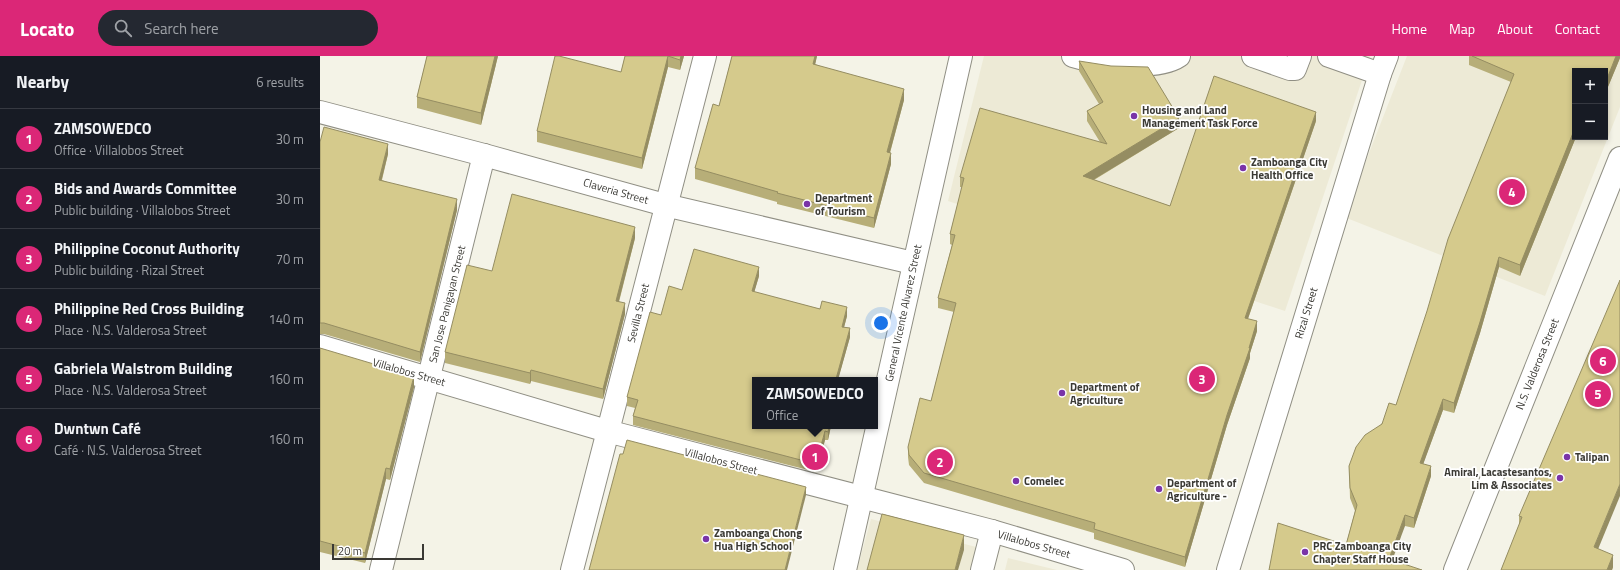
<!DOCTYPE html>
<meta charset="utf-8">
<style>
body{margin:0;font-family:"Titillium Web",sans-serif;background:#242831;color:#f1f3f6}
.controls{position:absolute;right:12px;top:12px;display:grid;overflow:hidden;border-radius:0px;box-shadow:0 2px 6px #0003}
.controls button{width:36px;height:36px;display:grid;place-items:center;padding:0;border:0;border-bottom:1px solid #363941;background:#171b24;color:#f1f3f6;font:20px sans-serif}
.scale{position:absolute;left:12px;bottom:10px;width:92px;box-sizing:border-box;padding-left:4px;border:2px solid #3a3934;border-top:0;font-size:11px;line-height:14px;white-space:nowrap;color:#3a3934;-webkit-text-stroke:3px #fff;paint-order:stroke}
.you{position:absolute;left:561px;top:267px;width:14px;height:14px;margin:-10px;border:3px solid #fff;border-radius:50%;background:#1a73e8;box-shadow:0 0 0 6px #1a73e833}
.badge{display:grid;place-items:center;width:26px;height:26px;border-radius:50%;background:#db2777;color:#fff;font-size:13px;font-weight:700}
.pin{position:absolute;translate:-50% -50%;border:2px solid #fff;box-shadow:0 1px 4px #0006}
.popup{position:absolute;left:432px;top:321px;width:126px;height:52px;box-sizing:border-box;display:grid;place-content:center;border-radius:0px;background:#171b24;filter:drop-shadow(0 1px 3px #0005);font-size:13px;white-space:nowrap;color:#9ea1a6}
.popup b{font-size:15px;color:#f1f3f6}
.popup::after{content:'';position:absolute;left:50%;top:100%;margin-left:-8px;border:8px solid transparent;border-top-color:#171b24}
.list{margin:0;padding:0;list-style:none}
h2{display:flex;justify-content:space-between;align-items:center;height:52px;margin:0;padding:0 16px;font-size:17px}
h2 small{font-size:13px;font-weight:400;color:#9ea1a6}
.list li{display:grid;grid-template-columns:26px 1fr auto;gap:12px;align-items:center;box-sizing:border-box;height:60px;padding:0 16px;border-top:1px solid #363941}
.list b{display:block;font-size:15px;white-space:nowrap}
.list p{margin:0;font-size:13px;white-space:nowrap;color:#9ea1a6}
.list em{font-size:13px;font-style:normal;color:#9ea1a6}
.icon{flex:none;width:22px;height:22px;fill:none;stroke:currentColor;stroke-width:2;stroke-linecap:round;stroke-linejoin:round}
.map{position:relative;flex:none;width:1300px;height:514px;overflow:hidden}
header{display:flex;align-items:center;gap:24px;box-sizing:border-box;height:56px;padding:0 20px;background:#db2777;color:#fff}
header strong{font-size:19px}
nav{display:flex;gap:22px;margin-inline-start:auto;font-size:14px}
.search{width:280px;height:36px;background:#242831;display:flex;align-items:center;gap:10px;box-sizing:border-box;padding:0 14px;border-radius:22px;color:#9ea1a6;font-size:15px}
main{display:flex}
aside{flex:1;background:#171b24}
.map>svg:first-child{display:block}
</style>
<header>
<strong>Locato</strong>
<div class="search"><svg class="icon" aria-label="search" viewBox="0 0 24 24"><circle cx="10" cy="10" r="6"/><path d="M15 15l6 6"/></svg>Search here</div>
<nav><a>Home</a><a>Map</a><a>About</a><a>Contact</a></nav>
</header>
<main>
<aside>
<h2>Nearby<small>6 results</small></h2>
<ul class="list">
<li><span class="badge">1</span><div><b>ZAMSOWEDCO</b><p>Office · Villalobos Street</p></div><em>30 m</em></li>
<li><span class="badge">2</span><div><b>Bids and Awards Committee</b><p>Public building · Villalobos Street</p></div><em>30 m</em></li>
<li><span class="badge">3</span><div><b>Philippine Coconut Authority</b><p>Public building · Rizal Street</p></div><em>70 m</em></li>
<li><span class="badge">4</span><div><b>Philippine Red Cross Building</b><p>Place · N.S. Valderosa Street</p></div><em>140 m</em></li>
<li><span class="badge">5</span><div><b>Gabriela Walstrom Building</b><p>Place · N.S. Valderosa Street</p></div><em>160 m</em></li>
<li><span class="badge">6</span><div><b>Dwntwn Café</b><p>Café · N.S. Valderosa Street</p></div><em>160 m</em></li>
</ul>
</aside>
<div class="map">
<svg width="1300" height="514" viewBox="0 0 1300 514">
<rect width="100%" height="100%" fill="#f4f3e7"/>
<!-- built -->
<g fill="#edead6" fill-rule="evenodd">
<polygon points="664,0 1050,0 965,255 628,145"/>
<path d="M1087,0h213v51l-75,189 -201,-79zM1255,15h30v66h-30z"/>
<polygon points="551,463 656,491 650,514 537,514"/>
<polygon points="688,502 737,514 685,514"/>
</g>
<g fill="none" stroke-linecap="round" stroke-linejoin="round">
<!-- minor casing -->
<g stroke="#908f84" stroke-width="24">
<g id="minor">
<path d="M753,0c25,8 84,15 106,0"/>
<polyline points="933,0 970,13 975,13 980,0"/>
<polyline points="1009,0 1060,18"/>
<polyline points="0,56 164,99 345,149 593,207"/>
<polyline points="0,290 287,375 672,475 803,514"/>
<polyline points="61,514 164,99"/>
<polyline points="252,514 385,0"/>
<polyline points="525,514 641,0"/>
<polyline points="662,514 672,475"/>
<polyline points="908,514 1060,18 1067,0"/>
</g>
</g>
<!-- major casing -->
<g stroke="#908f84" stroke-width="24">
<polyline id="major" points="1135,514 1300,102"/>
</g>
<!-- minor -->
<use href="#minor" stroke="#fff" stroke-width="22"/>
<!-- major -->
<use href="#major" stroke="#fff" stroke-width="22"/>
</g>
<!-- wall -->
<g fill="#b7ae78">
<polygon points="107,0 178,0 161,69 97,52 97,41"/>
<polygon points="305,0 364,0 360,14 348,11 322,113 217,86 217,75 301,16"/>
<polygon points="412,0 497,0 495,8 584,44 570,97 571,108 554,172 457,148 457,146 375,123 375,112 399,50"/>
<polygon points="1149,0 1300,2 1285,38 1285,15 1255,15 1255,81 1256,81 1200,220 1179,211 1160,277 1134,357 1123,354 1103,408 1111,420 1094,472 1085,470 1026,489 1035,455 1030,442 1029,410 1076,349 1191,26 1149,9"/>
<polygon points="759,5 859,72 774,124 850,150 996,65 928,263 937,275 930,297 930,302 907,369 865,511 774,483 774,477 604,427 589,409 588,401 588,391 611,345 634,256 618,252 618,242 632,189 630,188 630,178 642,131 640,131 640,121 780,86 767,65 767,55 779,48 759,15"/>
<polygon points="0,86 68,98 62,124 137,154 100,306 4,278 0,278"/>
<polygon points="315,182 299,246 305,258 283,343 211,325 210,328 125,307 125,296"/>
<polygon points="439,220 434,236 527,260 524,271 530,281 518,323 511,370 508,384 505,384 496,416 313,369 313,360 315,352 307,350 307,341 341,259 362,234"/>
<polygon points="0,292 94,331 70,424 66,423 45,507 0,496"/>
<polygon points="1199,460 1278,493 1293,511 1292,514 1181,514 1199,469"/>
</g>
<!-- shaded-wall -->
<g fill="#958d62">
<polygon points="175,0 178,0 161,69 161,57"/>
<polygon points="348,0 348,11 322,113 322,102"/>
<polygon points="361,0 364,0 360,14 360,4"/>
<polygon points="495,0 497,0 493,18 493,8"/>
<polygon points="1296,0 1300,0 1300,2 1285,38 1285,28"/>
<polygon points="584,33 584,44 567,107 567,96"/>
<polygon points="996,56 996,65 925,271 925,262"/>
<polygon points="859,62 859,72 763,130 763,120"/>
<polygon points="1255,72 1255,81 1256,81 1200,220 1200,209"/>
<polygon points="68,88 68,98 59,134 59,124"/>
<polygon points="571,97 571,108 554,172 554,162"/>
<polygon points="137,143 137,154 100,306 100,296"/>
<polygon points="315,171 315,182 296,256 296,245"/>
<polygon points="1179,201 1179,211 1160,277 1134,357 1134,347"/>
<polygon points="439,211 439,220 432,244 432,235"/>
<polygon points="305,247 305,258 283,343 283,333"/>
<polygon points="527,251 527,260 522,279 522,271"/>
<polygon points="937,265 937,275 930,297 930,302 907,369 865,511 865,501 907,359"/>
<polygon points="530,272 530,281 518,324 516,323"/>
<polygon points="211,314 211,325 210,328 210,317"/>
<polygon points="94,320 94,331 70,424 70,413"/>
<polygon points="1123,343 1123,354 1100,417 1100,407"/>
<polygon points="509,370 511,370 508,384 508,376"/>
<polygon points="505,375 505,384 496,416 496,408"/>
<polygon points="1111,410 1111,420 1094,472 1094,462"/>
<polygon points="66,412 66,423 45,507 45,497"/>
<polygon points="1300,428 1300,440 1274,503 1274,491"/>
<polygon points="486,431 486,439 467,514 465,514"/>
<polygon points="1085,459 1085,470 1069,513 1069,503"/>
<polygon points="644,479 644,494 638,514 635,514"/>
<polygon points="1293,499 1293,511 1292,514 1287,514"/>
</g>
<!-- building -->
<g fill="#d5ca8c" stroke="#958d62">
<polygon points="107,0 175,0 161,57 97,41"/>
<polygon points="235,0 239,0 301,16 305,0 361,0 360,4 348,0 322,102 217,75"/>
<polygon points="412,0 495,0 493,8 584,33 567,96 571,97 554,162 457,137 458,136 375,112 393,48 399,50"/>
<polygon points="1152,0 1296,0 1285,28 1285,15 1255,15 1255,72 1200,209 1179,201 1160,266 1134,347 1123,343 1100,407 1111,410 1094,462 1085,459 1069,503 1102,514 949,514 958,467 1026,489 1037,449 1030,432 1029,410 1036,391 1045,379 1062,368 1069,347 1076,349 1107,255 1128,183 1194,18"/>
<polygon points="759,5 791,10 828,11 859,62 763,120 850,150 894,20 996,56 925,262 937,265 929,292 930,292 907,359 865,501 774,473 775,467 604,417 589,399 588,391 600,342 611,345 636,247 618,242 635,179 630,178 644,122 640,121 660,52 787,88 767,55 783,46"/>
<polygon points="4,71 68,88 59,124 137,143 100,296 4,267 0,267 0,86"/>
<polygon points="192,138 315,171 296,245 305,247 283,333 211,314 210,317 125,296 147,209 172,215"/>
<polygon points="374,193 439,211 432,235 500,253 502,245 527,251 522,271 530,272 516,323 520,324 435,324 435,370 509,370 508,376 505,375 496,408 313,360 318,344 307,341 330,256 341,259 349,230 362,234"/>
<polygon points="1300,224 1300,428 1274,491 1293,499 1287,514 1181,514 1202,461 1199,460"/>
<polygon points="0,292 94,320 70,413 66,412 45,497 0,485"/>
<polygon points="307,384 486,431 465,514 269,514 300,398 303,398"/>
<polygon points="562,458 644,479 635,514 547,514"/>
</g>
<!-- markers -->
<g fill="#7a34a8" stroke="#fff" stroke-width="1.5">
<circle cx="814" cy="60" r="4"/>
<circle cx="923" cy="112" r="4"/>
<circle cx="487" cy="148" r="4"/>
<circle cx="742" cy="337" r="4"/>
<circle cx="1247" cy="401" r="4"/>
<circle cx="1240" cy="422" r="4"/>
<circle cx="696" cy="425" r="4"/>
<circle cx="839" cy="433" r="4"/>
<circle cx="386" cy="483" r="4"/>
<circle cx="985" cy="496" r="4"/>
</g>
<g text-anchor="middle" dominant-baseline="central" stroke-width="3.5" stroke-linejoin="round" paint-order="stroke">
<!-- poi labels -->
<g font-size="11" font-weight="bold" fill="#3a3934" stroke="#fff" text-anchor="start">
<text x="822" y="54">Housing and Land<tspan x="822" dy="13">Management Task Force</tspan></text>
<text x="931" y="106">Zamboanga City<tspan x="931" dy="13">Health Office</tspan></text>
<text x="495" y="142">Department<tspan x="495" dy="13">of Tourism</tspan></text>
<text x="750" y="331">Department of<tspan x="750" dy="13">Agriculture</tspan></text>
<text x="1255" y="401">Talipan</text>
<text x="1232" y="416" text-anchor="end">Amiral, Lacastesantos,<tspan x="1232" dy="13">Lim &amp; Associates</tspan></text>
<text x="704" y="425">Comelec</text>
<text x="847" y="427">Department of<tspan x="847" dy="13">Agriculture -</tspan></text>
<text x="394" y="477">Zamboanga Chong<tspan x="394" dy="13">Hua High School</tspan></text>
<text x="993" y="490">PRC Zamboanga City<tspan x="993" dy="13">Chapter Staff House</tspan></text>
</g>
<!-- street labels -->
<g font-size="11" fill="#3a3934" stroke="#fff">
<text transform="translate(296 135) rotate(16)">Claveria Street</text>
<text transform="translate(127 248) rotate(-76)">San Jose Panigayan Street</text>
<text transform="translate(318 257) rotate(-76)">Sevilla Street</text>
<text transform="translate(583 257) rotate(-78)">General Vicente Alvarez Street</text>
<text transform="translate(986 257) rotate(-73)">Rizal Street</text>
<text transform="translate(1217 308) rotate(-68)">N.S. Valderosa Street</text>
<text transform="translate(89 316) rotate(16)">Villalobos Street</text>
<text transform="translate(401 405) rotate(15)">Villalobos Street</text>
<text transform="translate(714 488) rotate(16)">Villalobos Street</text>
</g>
</g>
</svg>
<div class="controls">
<button>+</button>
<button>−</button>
</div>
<div class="scale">20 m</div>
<div class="you"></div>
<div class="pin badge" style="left:495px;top:401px">1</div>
<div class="popup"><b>ZAMSOWEDCO</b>Office</div>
<div class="pin badge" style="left:620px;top:406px">2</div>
<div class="pin badge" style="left:882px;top:323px">3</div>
<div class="pin badge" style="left:1192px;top:136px">4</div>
<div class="pin badge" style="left:1278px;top:338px">5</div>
<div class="pin badge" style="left:1283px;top:305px">6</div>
</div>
</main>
